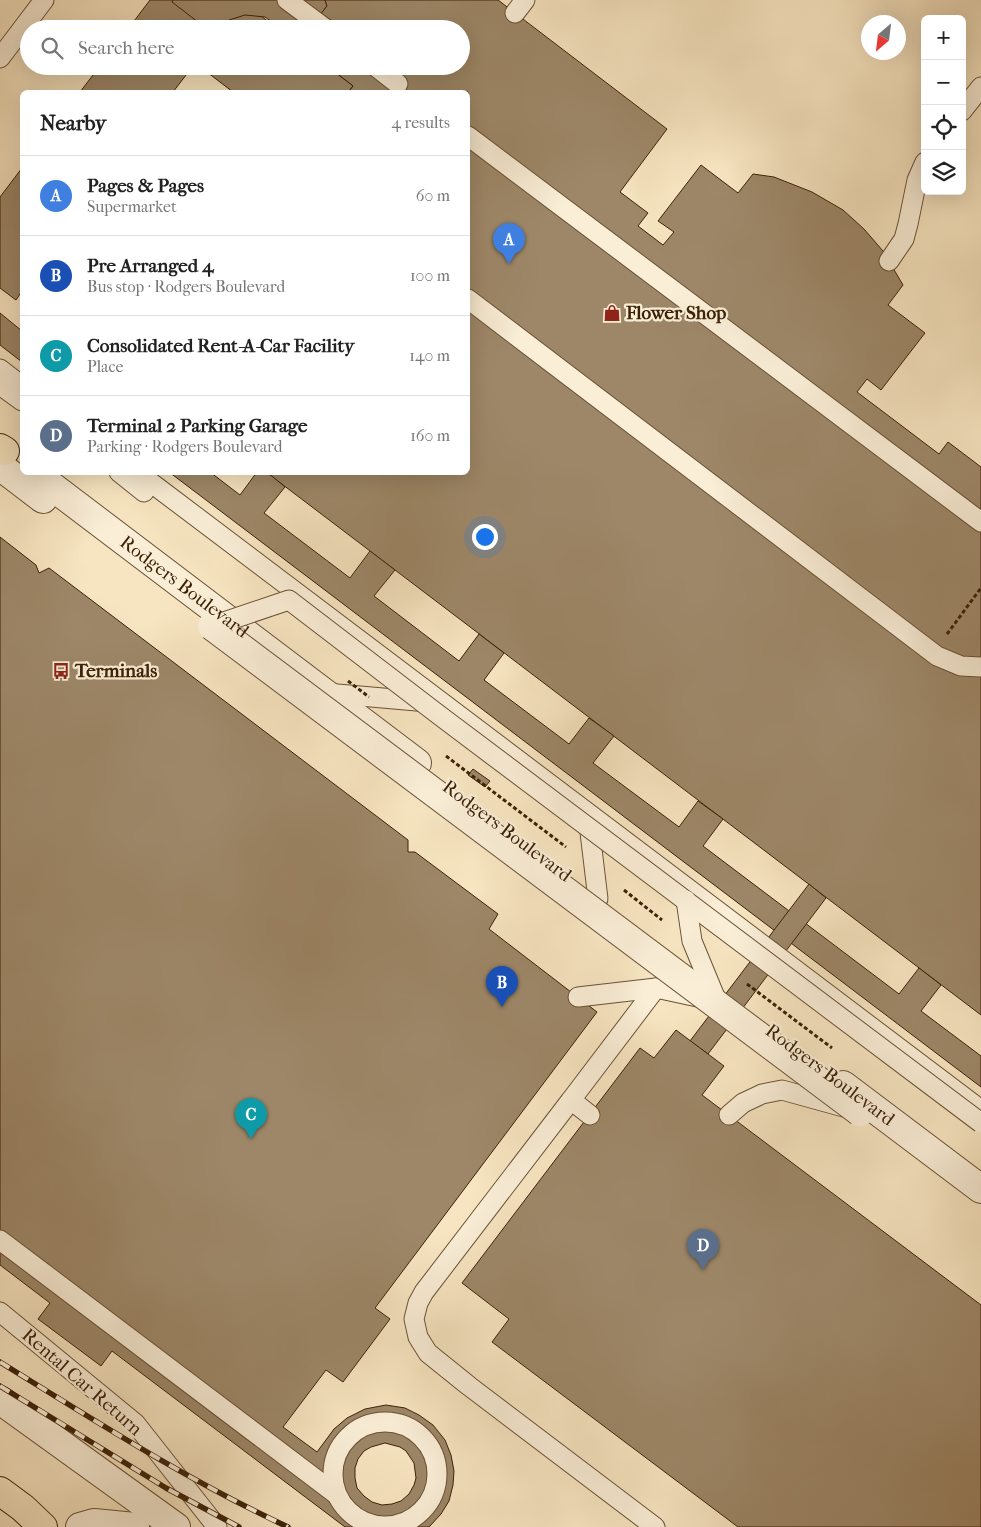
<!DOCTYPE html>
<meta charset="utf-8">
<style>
body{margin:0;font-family:"IM FELL French Canon",serif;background:#f6f6f6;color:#222}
.controls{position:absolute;right:15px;top:15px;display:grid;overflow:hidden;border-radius:8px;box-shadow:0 5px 20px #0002}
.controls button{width:45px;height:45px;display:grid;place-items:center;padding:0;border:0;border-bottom:1px solid #e0e0e0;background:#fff;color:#222;font:25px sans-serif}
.compass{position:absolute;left:861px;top:15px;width:45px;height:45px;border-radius:50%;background:#fff;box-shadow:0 5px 20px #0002;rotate:208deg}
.you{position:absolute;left:484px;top:536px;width:18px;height:18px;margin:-12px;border:4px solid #fff;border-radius:50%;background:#1a73e8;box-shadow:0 0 0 8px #1a73e833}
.badge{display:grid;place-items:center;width:32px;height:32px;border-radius:50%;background:#8f2418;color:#fff;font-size:16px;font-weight:700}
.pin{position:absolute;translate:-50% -41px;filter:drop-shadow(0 1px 2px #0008)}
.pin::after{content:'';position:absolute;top:26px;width:18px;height:15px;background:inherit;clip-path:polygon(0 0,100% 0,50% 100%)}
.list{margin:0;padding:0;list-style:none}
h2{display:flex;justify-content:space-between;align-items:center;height:65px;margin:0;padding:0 20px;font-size:21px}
h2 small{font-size:16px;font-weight:400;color:#767676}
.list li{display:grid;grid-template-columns:32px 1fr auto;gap:15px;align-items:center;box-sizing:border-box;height:80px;padding:0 20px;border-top:1px solid #e0e0e0}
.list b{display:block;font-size:19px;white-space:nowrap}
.list p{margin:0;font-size:16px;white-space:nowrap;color:#767676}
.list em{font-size:16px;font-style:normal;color:#767676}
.icon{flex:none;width:28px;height:28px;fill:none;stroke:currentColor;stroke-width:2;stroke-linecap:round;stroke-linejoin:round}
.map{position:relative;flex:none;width:981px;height:1527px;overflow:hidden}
.search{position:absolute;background:#fff;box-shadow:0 5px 20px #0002;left:20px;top:20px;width:450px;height:55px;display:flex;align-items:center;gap:12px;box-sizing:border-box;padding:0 18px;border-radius:28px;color:#767676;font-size:19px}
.panel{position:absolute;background:#fff;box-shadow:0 5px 20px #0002;left:20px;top:90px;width:450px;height:385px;border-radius:8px}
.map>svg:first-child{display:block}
</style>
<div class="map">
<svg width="981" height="1527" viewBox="0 0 981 1527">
<rect width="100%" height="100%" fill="#f7e5c1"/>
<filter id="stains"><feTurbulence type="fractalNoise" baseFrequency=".004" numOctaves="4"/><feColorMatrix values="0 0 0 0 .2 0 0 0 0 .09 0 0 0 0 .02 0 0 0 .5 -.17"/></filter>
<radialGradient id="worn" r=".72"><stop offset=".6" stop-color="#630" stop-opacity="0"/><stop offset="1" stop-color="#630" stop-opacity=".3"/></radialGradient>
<!-- building -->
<g fill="#9d8768" stroke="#3c2107" fill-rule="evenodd">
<polygon points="150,0 240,0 278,29 128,29"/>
<polygon points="173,0 325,0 327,6 309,29 282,29 265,17 245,15 229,20 217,29 207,29 172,2"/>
<polygon points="325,0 498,0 667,129 620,192 648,213 638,226 663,245 674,232 658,221 701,165 738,193 753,174 774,177 812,192 843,210 864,229 883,251 903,285 888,305 925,333 881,390 867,379 857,392 939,454 948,442 981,467 981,1015 266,472 468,472 468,92 348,92 353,86 327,66 461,66 461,29 309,29 327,6"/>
<polygon points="100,66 193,66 173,92 80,92"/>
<polygon points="199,66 327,66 353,86 348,92 233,92"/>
<polygon points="22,168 22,291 16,300 0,288 0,197"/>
<polygon points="0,313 22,331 22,362 0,345"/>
<polygon points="169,472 210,472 240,495 257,472 266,472 273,477 285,487 264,513 350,578 370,551 395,570 374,596 459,661 479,634 504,653 484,680 569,744 589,718 614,736 593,763 679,827 698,801 723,819 703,846 899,994 919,968 941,985 921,1011 981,1056 981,1087"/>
<path d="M0,537l36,28 3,8 10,-5 359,272v12h7l83,62 -9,15 108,83 -222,296 15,11 -47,63 -17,-12 -43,57 34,25 17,-23 13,-11 18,-9 21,-4 19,3 14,7 14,10 12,15 6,15 3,16 -1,14 -4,16 -8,13 -12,13h-84l-233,-176 -11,15 -63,-47 12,-16 -50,-38zM385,1443l15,4 6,4 8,12 2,15 -2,7 -5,9 -8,7 -9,3 -10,1 -10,-3 -8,-6 -7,-8 -2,-10v-10l3,-9 6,-8 7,-4z"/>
<polygon points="473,769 490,781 485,787 468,775"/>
<polygon points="809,884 826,898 708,1054 690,1041"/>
<polygon points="676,1030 724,1066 702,1095 981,1305 981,1527 738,1527 492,1342 509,1319 462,1283 640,1048 654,1058"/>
</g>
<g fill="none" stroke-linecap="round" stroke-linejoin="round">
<!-- service casing -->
<g stroke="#6b5236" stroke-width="21">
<g id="service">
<polyline points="287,0 326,29"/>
<polyline points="515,13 525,0"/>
<polyline points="0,58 44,0"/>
<polyline points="375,66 398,84"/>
<polyline points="962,111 981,87"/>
<polyline points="468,136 981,522"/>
<polyline points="889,261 904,239 908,224 917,180 925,162"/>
<polyline points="468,299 937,656 961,666 981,667"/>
<polyline points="0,369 22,386"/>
<polyline points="0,385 22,401"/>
<polyline points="119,472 144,492"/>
<polyline points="137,472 981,1110"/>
<polyline points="326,693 428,702"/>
<polyline points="588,816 598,899"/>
<polyline points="578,997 656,988 702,998"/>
<polyline points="571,1100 656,988"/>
<polyline points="590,1115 571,1100 424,1292 418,1303 414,1319 418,1337 428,1353 469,1386 655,1527"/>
<polyline points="729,1115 743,1103 762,1094 782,1090 847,1108"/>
<polyline points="0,1240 337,1495"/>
<polyline points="0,1312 135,1423 217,1527"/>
<circle cx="385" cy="1474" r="52"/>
</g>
</g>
<!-- minor casing -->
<g stroke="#6b5236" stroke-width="30">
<g id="minor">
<polyline points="0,466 43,499"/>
<path id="s1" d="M33,472l384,291"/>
<polyline points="843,1085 981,1189"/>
<polyline points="0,1400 176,1527"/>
<polyline points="80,1527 94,1523 135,1527"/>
</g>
</g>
<!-- motorway casing -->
<g stroke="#3c2107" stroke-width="30">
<g id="motorway">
<polyline points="0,448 5,451"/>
<polyline points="0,1491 23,1508 43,1527"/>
</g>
</g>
<!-- path -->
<g stroke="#3c2107" stroke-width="3" stroke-dasharray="4 2.5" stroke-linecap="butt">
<polyline points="947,634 981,588"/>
<polyline points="446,756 566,847"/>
<polyline points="624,890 662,920"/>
</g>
<!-- service -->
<use href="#service" stroke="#faeed7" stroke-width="19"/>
<!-- minor -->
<use href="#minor" stroke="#faeed7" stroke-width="28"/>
<!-- motorway -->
<use href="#motorway" stroke="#f7e5c1" stroke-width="28"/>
<!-- rail casing -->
<g stroke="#3c2107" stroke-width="5.5">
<g id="rail">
<path d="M0,1362c94,58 187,118 288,165"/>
<polyline points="0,1386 166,1488 239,1527"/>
</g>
</g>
<!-- rail -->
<use href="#rail" stroke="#faeed7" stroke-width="4" stroke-dasharray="11" stroke-linecap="butt"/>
<!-- service-bridge casing -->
<g stroke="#6b5236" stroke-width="21" stroke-linecap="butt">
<g id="service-bridge">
<polyline points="212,626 289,600 439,715 981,1123"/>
<polyline points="686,900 692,941 718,1004"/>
</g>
</g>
<!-- minor-bridge casing -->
<g stroke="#6b5236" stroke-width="30" stroke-linecap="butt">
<polyline id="minor-bridge" points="212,626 860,1112"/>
</g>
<!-- path-bridge -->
<g stroke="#3c2107" stroke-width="3" stroke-dasharray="4 2.5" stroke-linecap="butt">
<polyline points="348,681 369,697"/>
<polyline points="747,984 832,1048"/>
</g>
<!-- service-bridge -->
<use href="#service-bridge" stroke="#faeed7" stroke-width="19"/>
<!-- minor-bridge -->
<use href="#minor-bridge" stroke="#faeed7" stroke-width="28"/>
</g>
<!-- icons -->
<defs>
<g id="shop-bare" transform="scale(1.35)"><path d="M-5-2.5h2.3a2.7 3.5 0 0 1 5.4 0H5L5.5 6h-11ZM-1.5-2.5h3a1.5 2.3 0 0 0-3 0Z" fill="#8f2418" stroke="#faeed7" stroke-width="2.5" paint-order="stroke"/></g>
<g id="bus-bare" transform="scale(1.35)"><path d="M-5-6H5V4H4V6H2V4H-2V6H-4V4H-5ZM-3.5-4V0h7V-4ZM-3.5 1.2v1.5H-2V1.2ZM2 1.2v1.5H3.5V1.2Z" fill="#8f2418" stroke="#faeed7" stroke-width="2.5" paint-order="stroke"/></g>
</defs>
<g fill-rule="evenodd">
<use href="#shop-bare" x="612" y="313"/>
<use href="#bus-bare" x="61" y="671"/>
</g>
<g text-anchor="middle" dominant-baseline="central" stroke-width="4.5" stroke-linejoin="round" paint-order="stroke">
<!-- poi labels -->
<g font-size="19" font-weight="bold" fill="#3c2107" stroke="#faeed7" text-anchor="start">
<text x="626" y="313">Flower Shop</text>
<text x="75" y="671">Terminals</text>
</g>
<!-- street labels -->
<g font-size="19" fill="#3c2107" stroke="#faeed7">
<text stroke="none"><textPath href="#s1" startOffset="190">Rodgers Boulevard</textPath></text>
<text transform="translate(507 831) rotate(37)">Rodgers Boulevard</text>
<text transform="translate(830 1075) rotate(37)">Rodgers Boulevard</text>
<text transform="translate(82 1382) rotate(41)">Rental Car Return</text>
</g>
</g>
<rect width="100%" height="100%" filter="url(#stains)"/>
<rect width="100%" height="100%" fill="url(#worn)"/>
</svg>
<div class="controls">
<button>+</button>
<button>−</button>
<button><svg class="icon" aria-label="locate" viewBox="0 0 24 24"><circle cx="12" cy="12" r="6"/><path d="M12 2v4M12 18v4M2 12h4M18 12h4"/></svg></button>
<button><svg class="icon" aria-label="layers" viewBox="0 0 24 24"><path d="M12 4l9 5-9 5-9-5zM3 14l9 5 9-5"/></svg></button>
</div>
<svg class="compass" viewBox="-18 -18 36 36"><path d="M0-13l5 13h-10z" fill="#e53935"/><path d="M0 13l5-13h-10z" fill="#767676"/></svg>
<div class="you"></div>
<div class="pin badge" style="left:509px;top:264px;background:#3f7fe0">A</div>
<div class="pin badge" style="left:502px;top:1007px;background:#1a4fb4">B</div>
<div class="pin badge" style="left:251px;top:1139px;background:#0f9aa8">C</div>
<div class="pin badge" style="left:703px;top:1270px;background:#5c6f8a">D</div>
<div class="search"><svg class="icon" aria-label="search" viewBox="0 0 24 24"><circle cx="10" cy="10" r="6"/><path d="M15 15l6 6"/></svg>Search here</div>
<section class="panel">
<h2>Nearby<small>4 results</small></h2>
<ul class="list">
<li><span class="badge" style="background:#3f7fe0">A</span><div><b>Pages &amp; Pages</b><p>Supermarket</p></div><em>60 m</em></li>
<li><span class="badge" style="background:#1a4fb4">B</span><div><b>Pre Arranged 4</b><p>Bus stop · Rodgers Boulevard</p></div><em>100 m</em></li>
<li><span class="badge" style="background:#0f9aa8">C</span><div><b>Consolidated Rent-A-Car Facility</b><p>Place</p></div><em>140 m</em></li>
<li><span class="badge" style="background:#5c6f8a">D</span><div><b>Terminal 2 Parking Garage</b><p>Parking · Rodgers Boulevard</p></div><em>160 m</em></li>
</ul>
</section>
</div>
